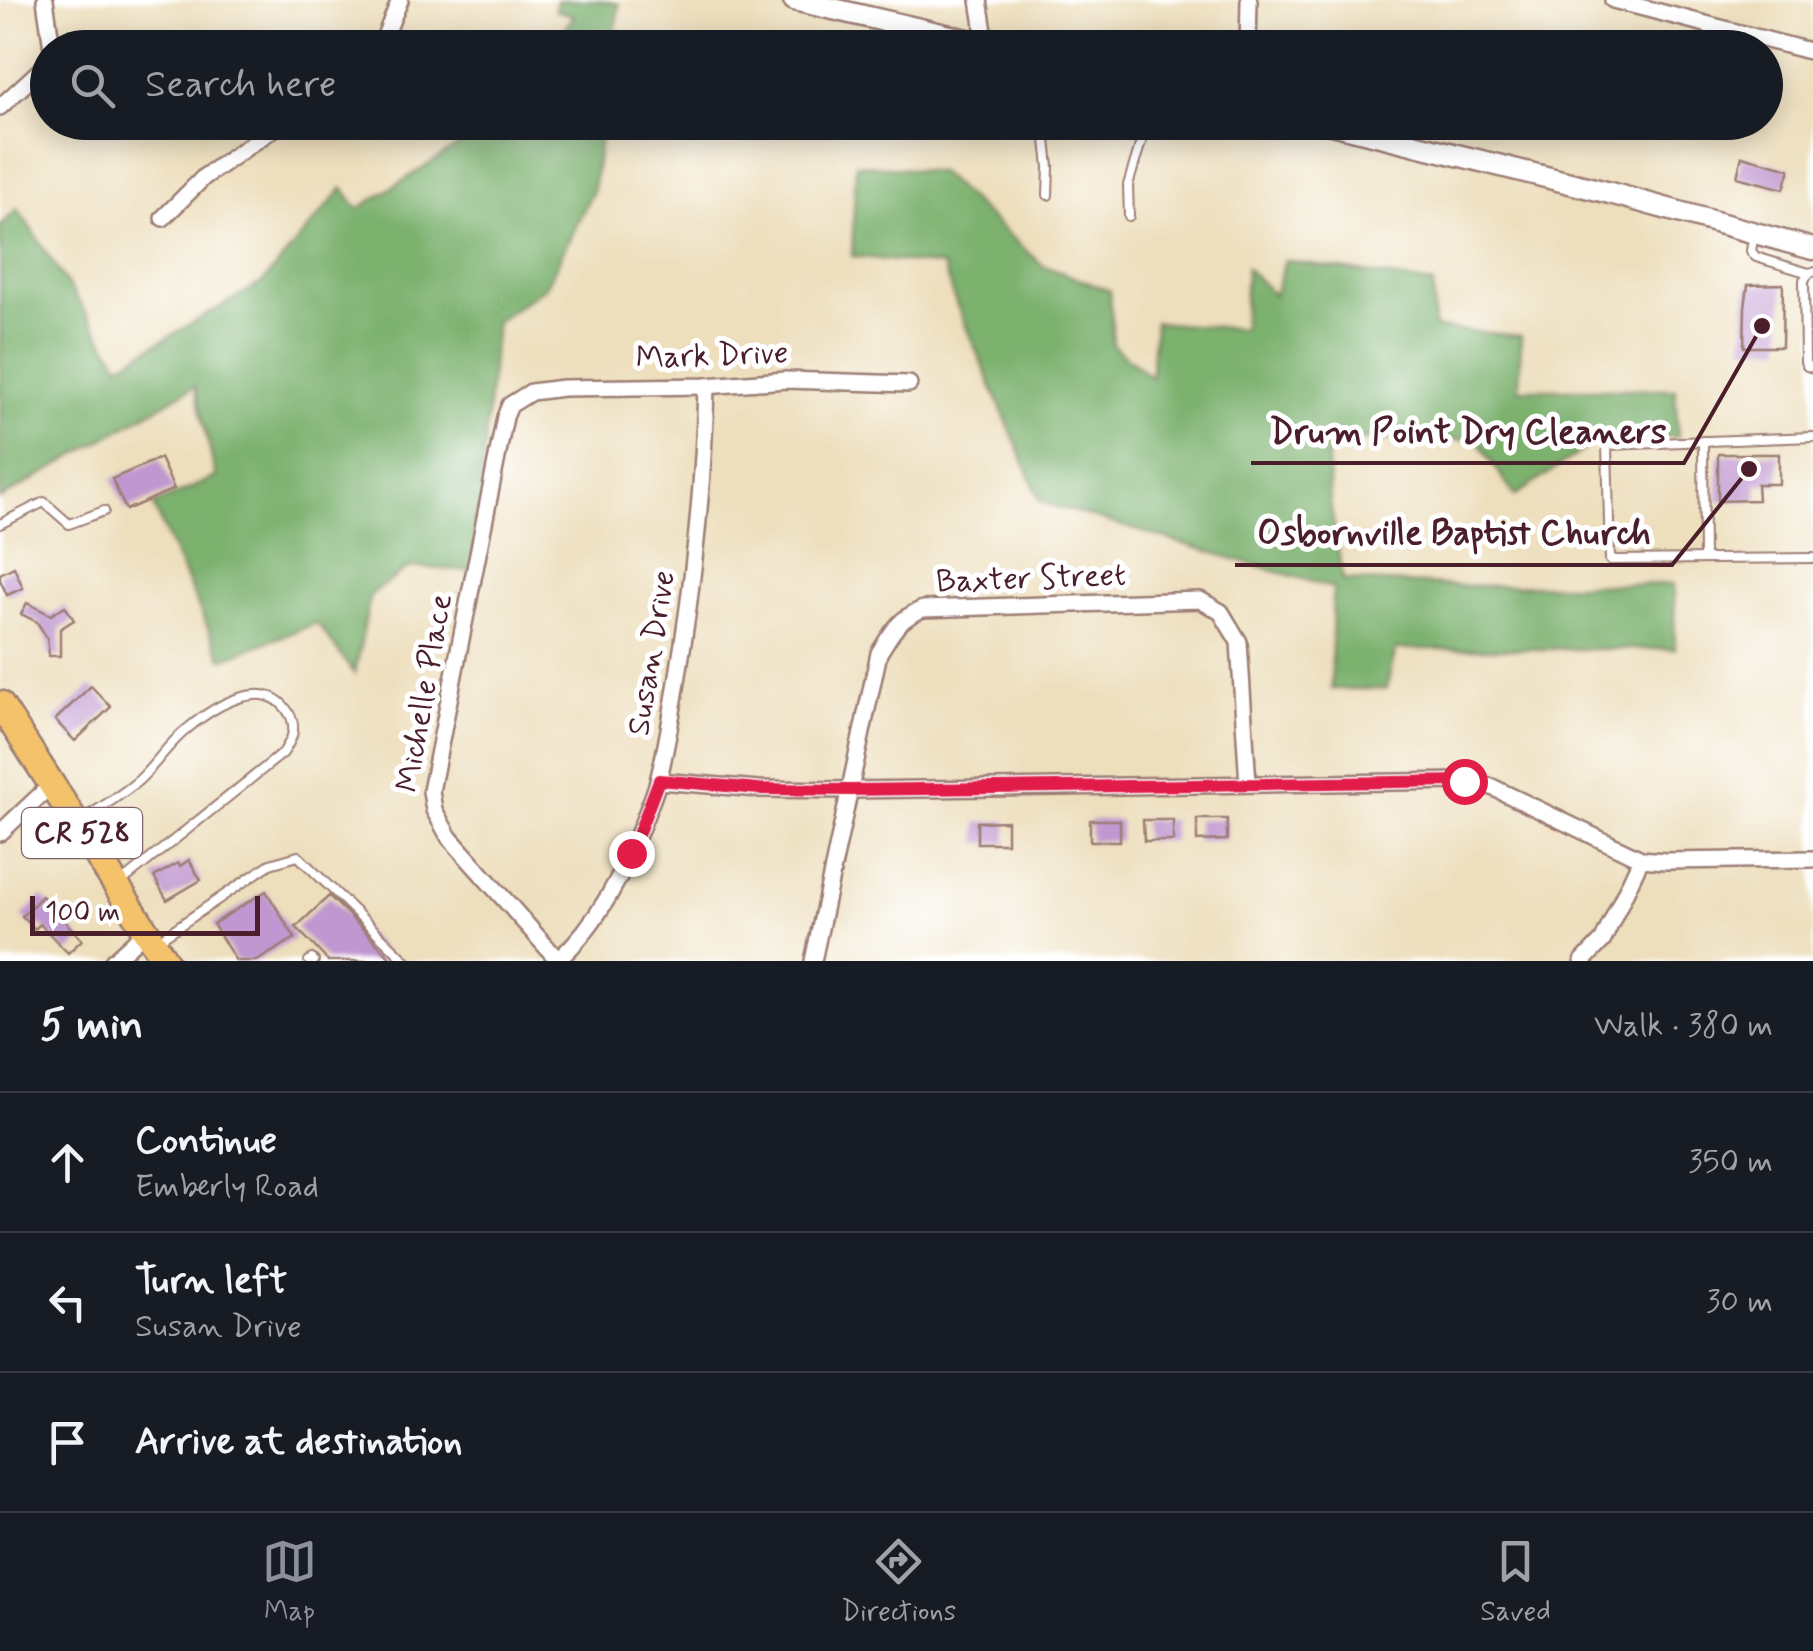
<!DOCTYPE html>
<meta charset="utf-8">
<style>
body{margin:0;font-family:Mynerve,sans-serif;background:#20242c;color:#f1f3f6}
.scale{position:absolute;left:30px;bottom:25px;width:230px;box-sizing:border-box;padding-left:10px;border:5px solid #4a1f2b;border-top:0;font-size:28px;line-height:35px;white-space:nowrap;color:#4a1f2b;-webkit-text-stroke:8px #fff;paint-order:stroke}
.stop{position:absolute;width:30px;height:30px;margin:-22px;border:8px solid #e11d48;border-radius:50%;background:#fff}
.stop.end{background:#e11d48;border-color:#fff;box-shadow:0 2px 10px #0008}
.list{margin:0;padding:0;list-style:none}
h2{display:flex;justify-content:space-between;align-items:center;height:130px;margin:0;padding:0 40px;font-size:42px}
h2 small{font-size:32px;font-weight:400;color:#9ea1a6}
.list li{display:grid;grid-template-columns:65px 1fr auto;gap:30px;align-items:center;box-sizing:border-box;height:140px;padding:0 40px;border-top:2px solid #363941}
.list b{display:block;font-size:38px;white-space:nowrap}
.list p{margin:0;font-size:32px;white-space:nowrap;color:#9ea1a6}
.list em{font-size:32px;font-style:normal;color:#9ea1a6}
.icon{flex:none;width:55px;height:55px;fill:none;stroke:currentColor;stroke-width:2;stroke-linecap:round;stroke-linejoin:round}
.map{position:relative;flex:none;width:1813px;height:961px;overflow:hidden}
.search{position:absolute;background:#171b24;box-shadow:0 5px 25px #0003;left:30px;right:30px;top:30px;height:110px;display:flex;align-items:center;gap:25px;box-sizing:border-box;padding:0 35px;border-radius:55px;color:#9ea1a6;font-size:38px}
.sheet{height:550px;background:#171b24}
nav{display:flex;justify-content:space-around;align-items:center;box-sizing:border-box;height:140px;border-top:2px solid #363941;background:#171b24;font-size:28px;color:#9ea1a6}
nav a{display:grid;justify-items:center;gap:5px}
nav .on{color:#8c9099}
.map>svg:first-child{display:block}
</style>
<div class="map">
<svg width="1813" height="961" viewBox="0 0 1813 961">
<rect width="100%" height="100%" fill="#fff"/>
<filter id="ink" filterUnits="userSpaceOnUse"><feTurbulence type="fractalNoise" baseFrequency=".01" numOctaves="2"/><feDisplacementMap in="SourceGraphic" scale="20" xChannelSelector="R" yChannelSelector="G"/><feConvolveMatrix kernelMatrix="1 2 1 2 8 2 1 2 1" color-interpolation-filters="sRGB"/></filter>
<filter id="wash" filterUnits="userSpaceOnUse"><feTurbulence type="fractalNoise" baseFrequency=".0048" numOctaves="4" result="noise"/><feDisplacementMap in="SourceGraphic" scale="40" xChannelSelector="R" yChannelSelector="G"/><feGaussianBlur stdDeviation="2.25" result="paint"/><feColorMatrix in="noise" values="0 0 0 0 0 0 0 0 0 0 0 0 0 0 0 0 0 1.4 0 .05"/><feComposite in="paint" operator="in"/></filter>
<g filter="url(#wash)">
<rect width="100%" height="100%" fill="#eddebc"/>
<!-- forest -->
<g fill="#7cb16e" stroke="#63684c" stroke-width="2.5">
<polygon points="557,0 597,0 619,4 613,47 552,47 574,15 555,10"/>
<polygon points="494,123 602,123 593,191 546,286 496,322 473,571 410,567 370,595 355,674 317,623 222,659 153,505 216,477 195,386 0,499 0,226 18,209 120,365 263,282 343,188 358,209"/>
<polygon points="856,164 939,172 1042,265 1110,291 1113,346 1151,377 1155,322 1243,329 1246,268 1274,295 1285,260 1433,284 1434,328 1521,336 1519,389 1675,389 1678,436 1598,440 1515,496 1476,439 1327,440 1330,502 1343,580 1464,586 1674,584 1675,649 1396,649 1386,689 1331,689 1333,588 1041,502 956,303 943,266 852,256"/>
</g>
<g id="blocks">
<!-- building -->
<g fill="#c097d0">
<polygon points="1742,156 1790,169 1784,189 1737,177"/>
<polygon points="1783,284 1782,347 1744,347 1745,307 1748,285"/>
<polygon points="1718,454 1779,454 1779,484 1757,484 1758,500 1718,501"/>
<polygon points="160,458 174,489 126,510 112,479"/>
<polygon points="14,567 23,588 7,595 0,580 0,574"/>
<polygon points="27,603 51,615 65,606 74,620 60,629 60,656 49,656 47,638 37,622 21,614"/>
<polygon points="91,686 111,707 75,741 55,720"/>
<polygon points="1197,819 1227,819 1227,840 1197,841"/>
<rect x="1090" y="820" width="30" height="21"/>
<polygon points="1143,820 1173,820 1173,841 1144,841"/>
<polygon points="1007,821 1007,843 977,843 977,822"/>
<polygon points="189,860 201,880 167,900 154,877 178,863 180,866"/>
<polygon points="266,891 295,938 257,961 236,961 213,924"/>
<polygon points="42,896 82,940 68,953 40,924 35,929 22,916"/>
<polygon points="329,896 363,929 393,961 328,961 296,927"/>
</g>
</g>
</g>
<g filter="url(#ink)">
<use href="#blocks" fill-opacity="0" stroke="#9c7e74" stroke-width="2.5"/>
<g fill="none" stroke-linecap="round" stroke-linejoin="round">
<!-- service casing -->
<g stroke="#9c7e74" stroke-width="12">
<g id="service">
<polyline points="1044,122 1049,167 1048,195"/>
<polyline points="1129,216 1128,185 1144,132 1144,122"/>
<polyline points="1754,233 1751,251 1756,257 1809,273"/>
<polyline points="1813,272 1809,273 1804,280 1805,362 1807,366 1813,368"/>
<polyline points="1813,437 1607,445 1610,560 1813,558"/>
<polyline points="1703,441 1704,559"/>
<polyline points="0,524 44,502 69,524 104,511"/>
<path d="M82,820c19,-13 40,-25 57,-40 17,-16 30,-37 48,-51 26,-22 82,-58 104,-12 6,14 -1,25 -8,36l-163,130"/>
<polyline points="157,941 270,864 298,856 406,961"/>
<polyline points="309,961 312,959 314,961"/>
</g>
</g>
<!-- minor casing -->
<g stroke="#9c7e74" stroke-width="20">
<g id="minor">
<polyline points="45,0 52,48"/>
<polyline points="979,0 986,44"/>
<polyline points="1613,0 1813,52"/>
<polyline points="380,48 400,0"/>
<polyline points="1248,48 1249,0"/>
<polyline points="0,107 48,63"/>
<polyline points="163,218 204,177 283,122"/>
<polyline points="659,781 759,789 850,790 1464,781 1492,787 1641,859 1665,861 1813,859"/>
<polyline points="0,833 51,785"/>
<polyline points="558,960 449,837 434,810 431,791 505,417 510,405 531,392 563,388 706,386 786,380 909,384"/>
<polyline points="113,961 146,931"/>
<path d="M557,961c42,-38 67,-89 87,-141 5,-14 12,-28 15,-43 11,-44 17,-90 24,-134 13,-86 21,-171 23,-257"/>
<path d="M813,961l66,-308c14,-22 19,-34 44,-44l277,-9 21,12 18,30 9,142"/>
<polyline points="1583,961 1603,940 1641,859"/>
</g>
</g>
<!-- tertiary casing -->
<g stroke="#9c7e74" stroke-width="25">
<g id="tertiary">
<polyline points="794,0 1002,48"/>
<polyline points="1324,122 1610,193 1813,249"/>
</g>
</g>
<!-- primary casing -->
<g stroke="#9c7e74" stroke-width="30">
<polyline id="primary" points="0,704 165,961"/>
</g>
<!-- service -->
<use href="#service" stroke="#fff" stroke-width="8"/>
<!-- minor -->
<use href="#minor" stroke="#fff" stroke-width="15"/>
<!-- tertiary -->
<use href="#tertiary" stroke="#fff" stroke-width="20"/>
<!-- primary -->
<use href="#primary" stroke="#f3c26a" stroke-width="25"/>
</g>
</g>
<g fill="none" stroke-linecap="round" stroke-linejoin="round" filter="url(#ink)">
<!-- route -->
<polyline stroke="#e11d48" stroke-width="12" points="631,853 659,780 759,789 850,790 1464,781"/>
</g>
<g text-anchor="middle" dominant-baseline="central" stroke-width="10" stroke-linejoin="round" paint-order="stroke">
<!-- shield labels -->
<rect fill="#fff" stroke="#80626b" stroke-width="2.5" x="22" y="808" width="120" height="50" rx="8"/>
<g font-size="30" font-weight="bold" fill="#4a1f2b">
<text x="82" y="833">CR 528</text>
</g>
<!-- street labels -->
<g font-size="32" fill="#4a1f2b" stroke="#fff">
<text transform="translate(712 356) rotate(-2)">Mark Drive</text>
<text transform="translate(1031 579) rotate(-2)">Baxter Street</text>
<text transform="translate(652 653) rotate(-81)">Susan Drive</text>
<text transform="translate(425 693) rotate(-80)">Michelle Place</text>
</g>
</g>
<!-- callouts -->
<path fill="none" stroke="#4a1f2b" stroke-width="4" d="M1762 326L1684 463H1251M1749 469L1672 565H1235"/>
<g fill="#4a1f2b" stroke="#fff" stroke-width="4">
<circle cx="1762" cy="326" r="10"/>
<circle cx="1749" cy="469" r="10"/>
</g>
<g font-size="35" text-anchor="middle" font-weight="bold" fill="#4a1f2b" stroke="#fff" stroke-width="10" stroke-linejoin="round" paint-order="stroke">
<text x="1468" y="443">Drum Point Dry Cleaners</text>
<text x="1454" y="544">Osbornville Baptist Church</text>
</g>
</svg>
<div class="scale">100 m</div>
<div class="stop" style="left:1464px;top:781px"></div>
<div class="stop end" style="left:631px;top:853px"></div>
<div class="search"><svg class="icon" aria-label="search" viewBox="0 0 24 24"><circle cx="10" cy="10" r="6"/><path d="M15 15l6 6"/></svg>Search here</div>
</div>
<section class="sheet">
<h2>5 min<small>Walk · 380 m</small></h2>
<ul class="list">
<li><svg class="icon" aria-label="ahead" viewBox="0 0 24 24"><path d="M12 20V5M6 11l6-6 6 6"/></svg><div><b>Continue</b><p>Emberly Road</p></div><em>350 m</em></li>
<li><svg class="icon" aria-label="left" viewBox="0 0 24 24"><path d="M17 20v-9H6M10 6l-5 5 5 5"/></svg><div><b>Turn left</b><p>Susan Drive</p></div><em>30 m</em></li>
<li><svg class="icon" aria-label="arrive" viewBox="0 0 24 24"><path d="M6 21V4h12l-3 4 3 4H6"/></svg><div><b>Arrive at destination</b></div></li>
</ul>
</section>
<nav>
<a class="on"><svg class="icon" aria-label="map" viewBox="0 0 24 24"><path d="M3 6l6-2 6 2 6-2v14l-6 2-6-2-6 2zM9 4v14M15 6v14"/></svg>Map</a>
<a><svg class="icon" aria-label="directions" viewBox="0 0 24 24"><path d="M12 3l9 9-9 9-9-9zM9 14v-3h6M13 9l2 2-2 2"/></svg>Directions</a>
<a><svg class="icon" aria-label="saved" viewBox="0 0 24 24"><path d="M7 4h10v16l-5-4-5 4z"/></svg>Saved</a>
</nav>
